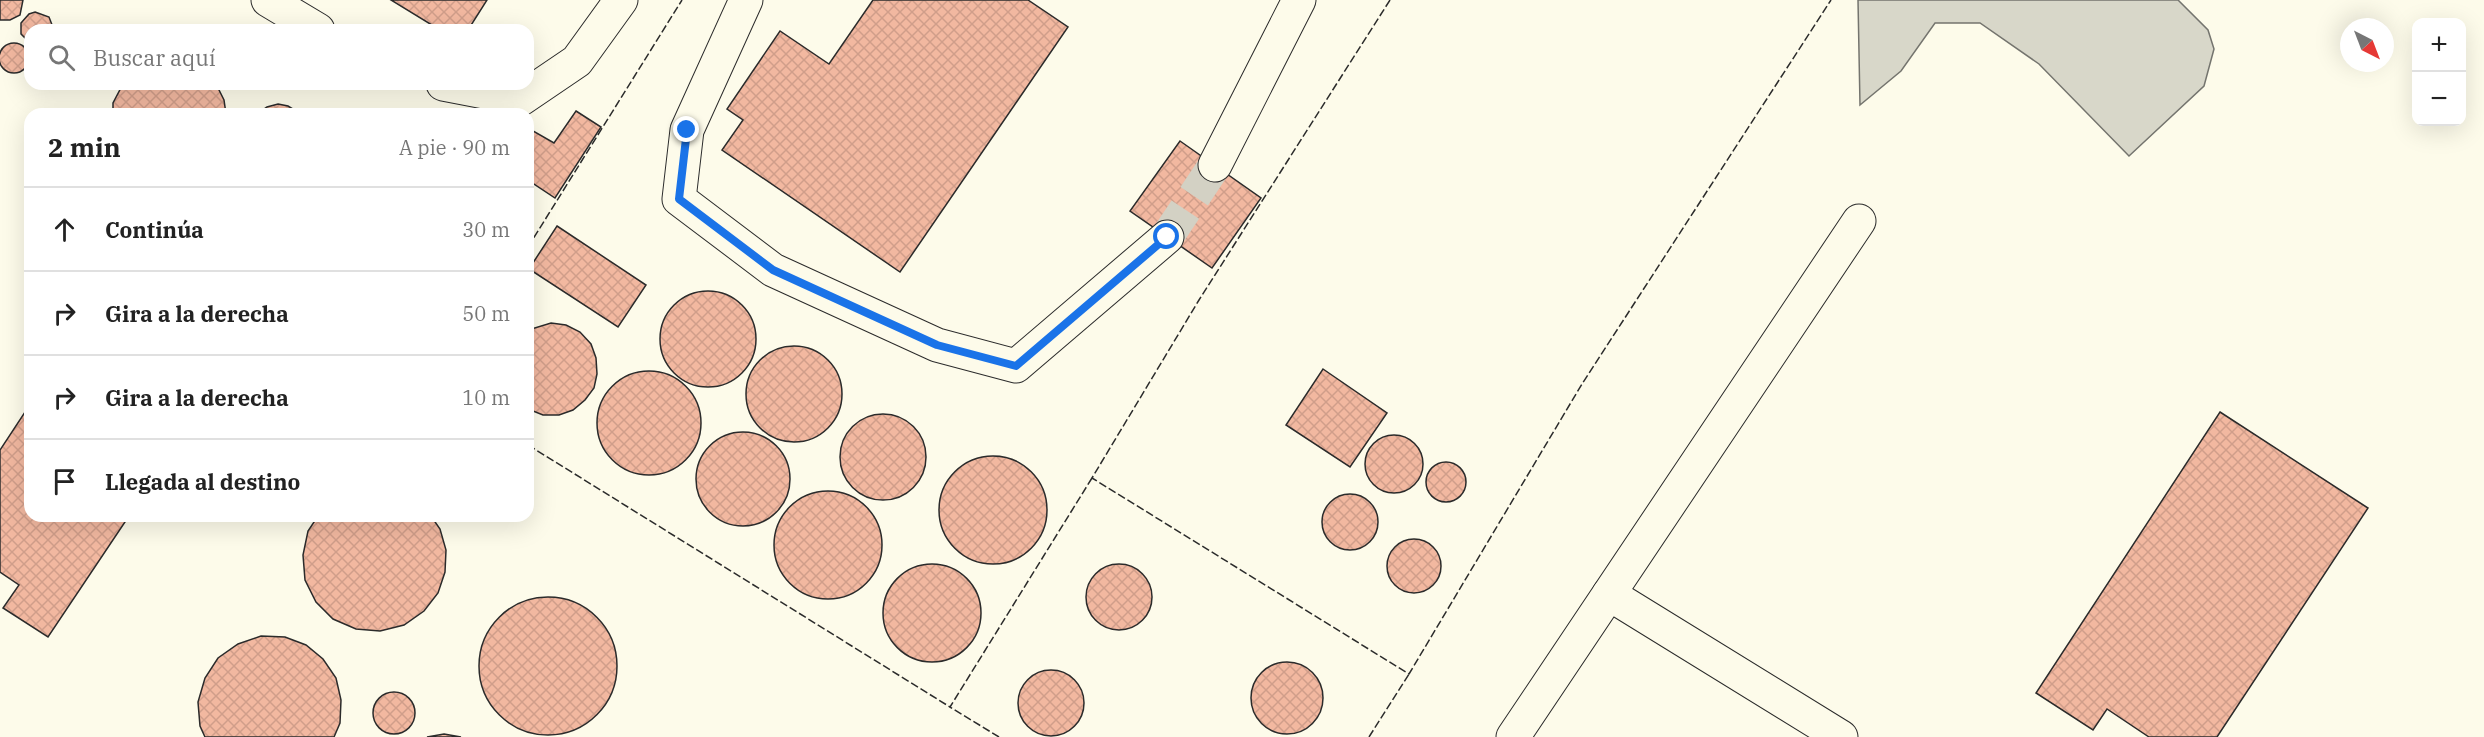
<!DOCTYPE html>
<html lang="es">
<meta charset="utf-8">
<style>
body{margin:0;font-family:"IBM Plex Serif",serif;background:#f2f2f2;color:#222}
.controls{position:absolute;right:18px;top:18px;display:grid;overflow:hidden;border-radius:12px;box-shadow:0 6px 24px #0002}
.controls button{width:54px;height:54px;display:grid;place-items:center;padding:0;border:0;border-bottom:2px solid #e0e0e0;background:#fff;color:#222;font:30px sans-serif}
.compass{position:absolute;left:2340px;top:18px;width:54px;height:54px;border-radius:50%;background:#fff;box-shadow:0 6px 24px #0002;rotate:138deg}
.stop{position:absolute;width:18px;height:18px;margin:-14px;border:4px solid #1a73e8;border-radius:50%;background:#fff}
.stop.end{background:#1a73e8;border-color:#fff;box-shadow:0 2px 6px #0008}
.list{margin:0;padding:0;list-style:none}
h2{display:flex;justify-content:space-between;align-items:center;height:78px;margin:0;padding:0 24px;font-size:26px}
h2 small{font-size:20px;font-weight:400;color:#767676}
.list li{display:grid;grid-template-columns:39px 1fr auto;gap:18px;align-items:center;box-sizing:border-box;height:84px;padding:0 24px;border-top:2px solid #e0e0e0}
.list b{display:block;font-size:22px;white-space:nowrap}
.list em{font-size:20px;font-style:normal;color:#767676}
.icon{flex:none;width:33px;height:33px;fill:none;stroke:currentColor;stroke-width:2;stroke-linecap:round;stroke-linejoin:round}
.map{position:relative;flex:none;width:2484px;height:737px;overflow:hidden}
.search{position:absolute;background:#fff;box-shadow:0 6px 24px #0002;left:24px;top:24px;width:510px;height:66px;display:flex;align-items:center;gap:15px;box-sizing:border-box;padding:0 21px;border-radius:18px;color:#767676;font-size:22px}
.panel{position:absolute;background:#fff;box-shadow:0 6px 24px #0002;left:24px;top:108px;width:510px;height:414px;border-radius:18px}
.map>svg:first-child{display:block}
</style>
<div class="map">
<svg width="2484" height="737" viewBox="0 0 2484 737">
<defs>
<pattern id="building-cross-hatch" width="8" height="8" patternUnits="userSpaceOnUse" patternTransform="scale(1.5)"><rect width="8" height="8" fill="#f2b8a0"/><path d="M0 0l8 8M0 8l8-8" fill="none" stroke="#d09e8a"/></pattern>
</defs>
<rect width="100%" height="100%" fill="#fdfbea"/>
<!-- water -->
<polygon fill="#d8d7c9" stroke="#74746e" stroke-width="1.5" points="1858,0 2178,0 2208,30 2214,49 2204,86 2129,156 2039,64 1980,23 1935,23 1901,71 1860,105"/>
<!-- building -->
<g fill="url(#building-cross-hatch)" stroke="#2b2b2b" stroke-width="1.5">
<polygon points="0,0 23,0 20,15 10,20 0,20"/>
<polygon points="391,0 487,0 468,30 440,30"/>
<polygon points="873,0 1028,0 1068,27 900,272 722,150 743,120 727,109 780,31 829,64"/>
<polygon points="35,12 49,17 54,30 30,30 30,43 21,34 21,23 29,14"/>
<circle cx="14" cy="58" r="15"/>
<polygon points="123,84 216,84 224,100 226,114 113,114 113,103"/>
<polygon points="278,104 288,106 301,114 257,114 267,107"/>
<polygon points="576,111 601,127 555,198 528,180 528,128 554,143"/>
<polygon points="1180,141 1261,198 1212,268 1130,211"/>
<polygon points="557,226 646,285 618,327 529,269"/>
<circle cx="708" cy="339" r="48"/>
<polygon points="551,323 566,325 580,332 591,344 596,358 597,374 594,388 585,400 573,410 559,415 543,415 528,409 528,330"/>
<circle cx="794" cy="394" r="48"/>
<polygon points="1323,369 1387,413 1350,467 1286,425"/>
<circle cx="649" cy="423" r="52"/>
<polygon points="25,412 30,416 30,516 129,516 48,637 3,608 19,585 0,572 0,450"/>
<polygon points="2220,412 2368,508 2217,737 2149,737 2107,709 2093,730 2036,693"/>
<circle cx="883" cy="457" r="43"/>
<circle cx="743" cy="479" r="47"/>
<circle cx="1394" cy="464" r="29"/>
<circle cx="993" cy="510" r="54"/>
<circle cx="1446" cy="482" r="20"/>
<circle cx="828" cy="545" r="54"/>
<circle cx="1350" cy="522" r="28"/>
<polygon points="318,516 431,516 440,529 446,550 445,572 438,593 424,611 404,625 380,631 356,629 333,619 316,602 305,580 303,555 308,531"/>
<circle cx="1414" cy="566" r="27"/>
<circle cx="932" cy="613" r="49"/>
<circle cx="1119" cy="597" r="33"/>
<circle cx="548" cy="666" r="69"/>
<polygon points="261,636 285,637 306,645 323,659 336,678 341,700 340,723 334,737 205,737 200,726 198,702 205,678 218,658 238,644"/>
<circle cx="1287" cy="698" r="36"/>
<circle cx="1051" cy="703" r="33"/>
<circle cx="394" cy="713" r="21"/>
<polygon points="444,734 461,737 427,737"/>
</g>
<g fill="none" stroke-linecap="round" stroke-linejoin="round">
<!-- minor-tunnel -->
<polyline stroke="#d3d1c4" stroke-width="33" stroke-dasharray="33 16" stroke-linecap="butt" points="1167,237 1215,165"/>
<!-- minor casing -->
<g stroke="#2b2b2b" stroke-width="35">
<g id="minor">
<polyline points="268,0 318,30"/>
<polyline points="746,0 687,130 679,199 773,270 937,345 1016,366 1167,237"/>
<polyline points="443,84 521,99 577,61 621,0"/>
<polyline points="1215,165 1299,0"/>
<polyline points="1609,594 1841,737"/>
<polyline points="1513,737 1859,221"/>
</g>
</g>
<!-- minor -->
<use href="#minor" stroke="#fdfbea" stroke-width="33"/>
<!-- fence -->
<g stroke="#2b2b2b" stroke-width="1.5" stroke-dasharray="8 3" stroke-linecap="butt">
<polyline points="1390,0 1199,300 1092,478 1409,674 1582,384 1831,0"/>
<polyline points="528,247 682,0"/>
<polyline points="528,445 950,707"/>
<polyline points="999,737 950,707 1092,478"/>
<polyline points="1369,737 1409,674"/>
</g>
</g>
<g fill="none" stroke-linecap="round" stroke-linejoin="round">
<!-- route -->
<polyline stroke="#1a73e8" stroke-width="8" points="687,130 679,199 773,270 937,345 1016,366 1167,237"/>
</g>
</svg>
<div class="controls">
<button>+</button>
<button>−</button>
</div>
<svg class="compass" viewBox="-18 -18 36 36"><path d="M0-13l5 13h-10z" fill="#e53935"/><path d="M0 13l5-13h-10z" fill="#767676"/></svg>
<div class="stop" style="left:1167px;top:237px"></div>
<div class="stop end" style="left:687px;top:130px"></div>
<div class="search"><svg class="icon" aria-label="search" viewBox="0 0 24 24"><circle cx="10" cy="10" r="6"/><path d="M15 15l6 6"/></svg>Buscar aquí</div>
<section class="panel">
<h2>2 min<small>A pie · 90 m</small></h2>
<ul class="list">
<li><svg class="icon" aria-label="ahead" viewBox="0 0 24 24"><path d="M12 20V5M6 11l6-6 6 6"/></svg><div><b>Continúa</b></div><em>30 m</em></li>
<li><svg class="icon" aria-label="right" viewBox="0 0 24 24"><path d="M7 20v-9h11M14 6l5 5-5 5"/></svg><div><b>Gira a la derecha</b></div><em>50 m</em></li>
<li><svg class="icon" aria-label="right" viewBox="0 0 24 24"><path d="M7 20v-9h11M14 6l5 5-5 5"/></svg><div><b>Gira a la derecha</b></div><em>10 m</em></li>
<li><svg class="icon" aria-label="arrive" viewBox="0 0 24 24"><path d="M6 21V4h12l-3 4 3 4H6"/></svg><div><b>Llegada al destino</b></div></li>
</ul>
</section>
</div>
